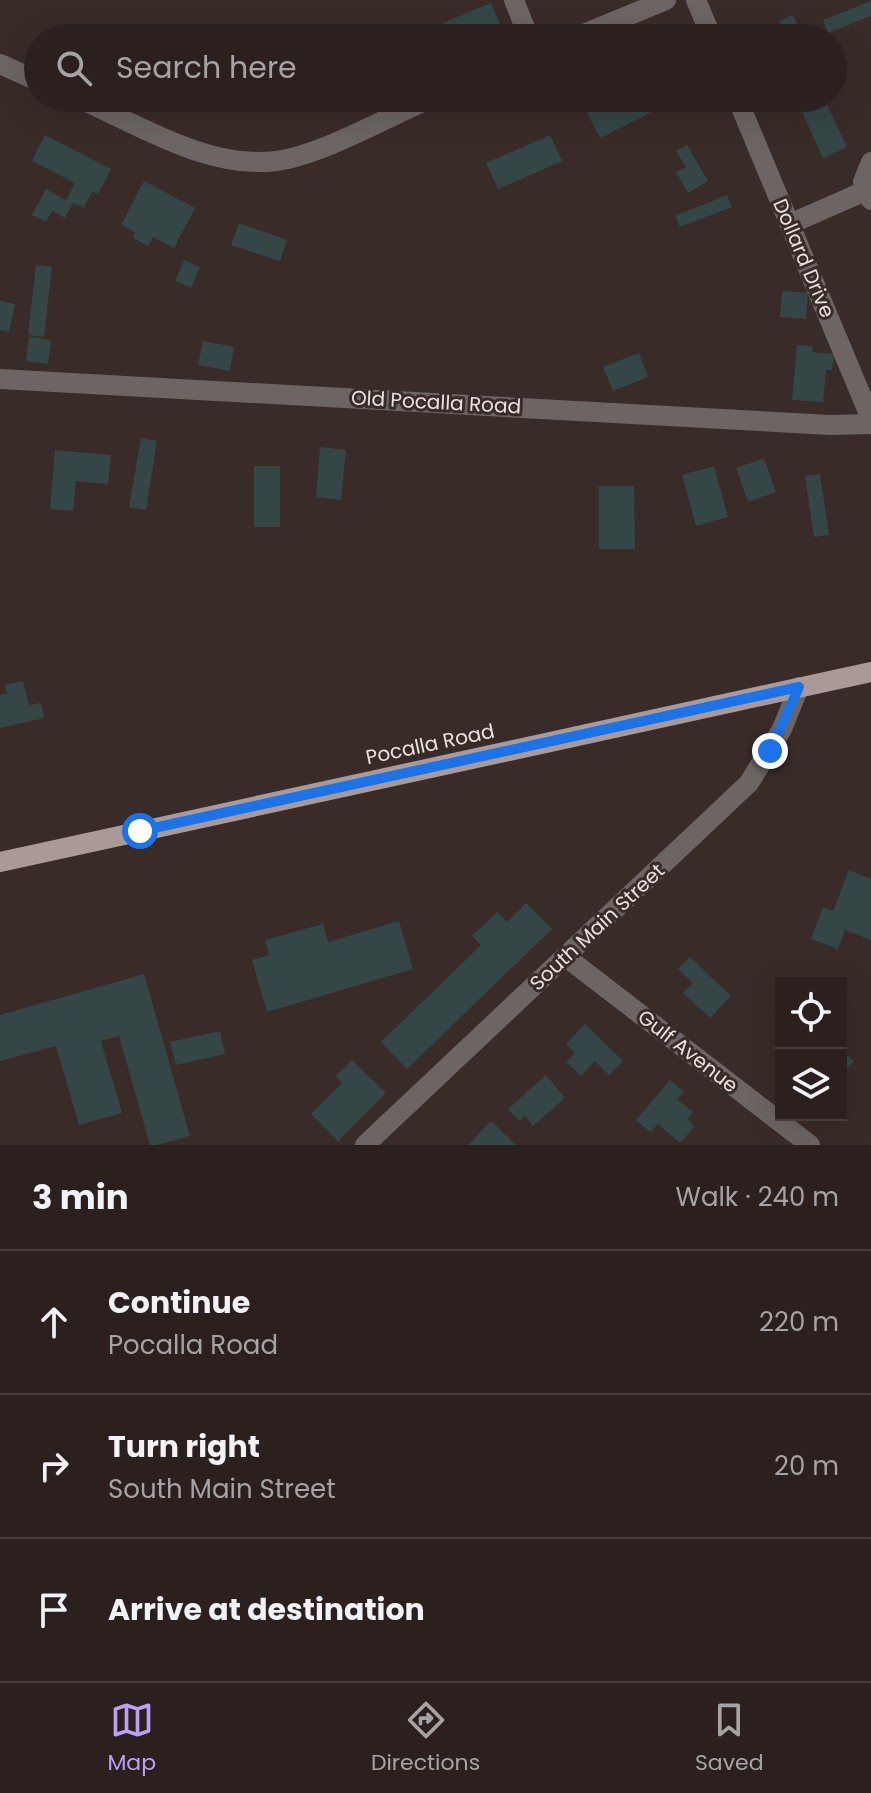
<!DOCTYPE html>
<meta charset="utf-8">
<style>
body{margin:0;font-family:Poppins,sans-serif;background:#332827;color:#f1f3f6}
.controls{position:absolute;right:24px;bottom:24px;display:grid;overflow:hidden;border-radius:0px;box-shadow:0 8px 32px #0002}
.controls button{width:72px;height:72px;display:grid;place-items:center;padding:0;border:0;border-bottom:2px solid #473e3c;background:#2b201e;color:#f1f3f6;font:40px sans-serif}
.stop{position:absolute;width:24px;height:24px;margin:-18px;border:6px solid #1a73e8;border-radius:50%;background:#fff}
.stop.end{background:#1a73e8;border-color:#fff;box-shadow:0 2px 8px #0008}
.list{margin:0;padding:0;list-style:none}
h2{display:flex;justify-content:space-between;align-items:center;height:104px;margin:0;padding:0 32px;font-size:34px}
h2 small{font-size:26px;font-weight:400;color:#a6a3a4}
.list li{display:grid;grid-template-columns:52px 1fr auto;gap:24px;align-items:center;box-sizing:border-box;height:144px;padding:0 32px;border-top:2px solid #473e3c}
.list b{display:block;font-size:30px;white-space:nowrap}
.list p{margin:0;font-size:26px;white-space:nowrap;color:#a6a3a4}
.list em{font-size:26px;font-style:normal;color:#a6a3a4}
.icon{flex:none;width:44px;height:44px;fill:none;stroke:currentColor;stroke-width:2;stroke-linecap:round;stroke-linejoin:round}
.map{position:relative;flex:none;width:871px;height:1145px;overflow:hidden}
.search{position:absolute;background:#2b201e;box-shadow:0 8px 32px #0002;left:24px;right:24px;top:24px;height:88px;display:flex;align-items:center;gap:20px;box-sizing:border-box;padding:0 28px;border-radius:44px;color:#a6a3a4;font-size:30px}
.sheet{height:536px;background:#2b201e}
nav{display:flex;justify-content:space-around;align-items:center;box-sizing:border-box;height:112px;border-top:2px solid #473e3c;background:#2b201e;font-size:22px;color:#a6a3a4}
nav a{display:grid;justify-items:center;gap:4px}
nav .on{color:#bca0f2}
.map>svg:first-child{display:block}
</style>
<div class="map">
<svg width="871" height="1145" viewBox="0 0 871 1145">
<rect width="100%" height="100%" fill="#392b28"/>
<!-- building -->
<g fill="#344646">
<polygon points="871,1 871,16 828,33 823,20"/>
<polygon points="491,3 501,27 473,38 438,38 433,27"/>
<polygon points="793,15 803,38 787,38 779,21"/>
<polygon points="402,24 412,38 386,38 384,36"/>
<polygon points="239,98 274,98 272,112 238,109"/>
<polygon points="617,98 652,98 658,109 600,138 587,113"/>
<polygon points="803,98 824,98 847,147 823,158 797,101"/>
<polygon points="45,135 111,169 98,194 92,191 84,208 73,203 65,218 52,211 46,222 32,215 46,189 66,200 75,183 32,161"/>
<polygon points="550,135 562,161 498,189 486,163"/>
<polygon points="687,145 708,181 688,193 676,172 686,167 676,151"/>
<polygon points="144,181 195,208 174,248 153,237 148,246 133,238 135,232 121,225"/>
<polygon points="727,195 732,207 680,227 675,216"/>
<polygon points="239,223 287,240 280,261 231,245"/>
<polygon points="184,260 200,267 191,288 175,281"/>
<polygon points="36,265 52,267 44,337 28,335"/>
<polygon points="782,291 808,293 806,319 780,317"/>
<polygon points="0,301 15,304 9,332 0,330"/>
<polygon points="29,337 51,340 48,364 26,361"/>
<polygon points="203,341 234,347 230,371 198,365"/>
<polygon points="797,345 813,346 812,352 834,354 832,370 826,370 823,402 792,400"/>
<polygon points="639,353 648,377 613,391 603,367"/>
<polygon points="141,438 157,441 146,510 129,507"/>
<polygon points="320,447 346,450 341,500 316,497"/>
<polygon points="55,450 111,455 108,484 76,481 73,511 50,509"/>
<polygon points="764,458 776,492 748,502 736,468"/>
<rect x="254" y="466" width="26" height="61"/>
<polygon points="714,466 728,517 696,526 682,475"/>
<polygon points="820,474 829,535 814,537 805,476"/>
<polygon points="599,486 634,486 635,549 599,549"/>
<polygon points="23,681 29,705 41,703 44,718 0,728 0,695 7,693 5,685"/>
<polygon points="849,870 871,879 871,940 845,930 838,949 811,939 823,907 833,911"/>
<polygon points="526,903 552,929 407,1069 381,1042 481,945 472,936 497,912 507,922"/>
<polygon points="399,921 413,969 267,1012 252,960 269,955 265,940 323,924 328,942"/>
<polygon points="690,957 731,996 710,1018 683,993 693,983 678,969"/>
<polygon points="144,974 190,1136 157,1145 150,1145 119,1036 101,1041 122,1113 79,1125 56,1046 0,1061 0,1015"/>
<polygon points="585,1024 623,1061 609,1075 595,1061 581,1076 566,1062 575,1053 566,1044"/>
<polygon points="220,1031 225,1054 176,1065 170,1042"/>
<polygon points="841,1050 854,1061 841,1076"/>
<polygon points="352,1060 386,1093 338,1141 311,1114 342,1083 336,1076"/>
<polygon points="546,1075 565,1098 533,1126 525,1116 519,1121 508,1109"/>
<polygon points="670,1080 684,1092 677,1099 693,1112 687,1119 695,1126 680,1143 658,1124 650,1132 636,1120"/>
<polygon points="491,1121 516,1145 468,1145"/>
</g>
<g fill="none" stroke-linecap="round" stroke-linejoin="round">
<!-- street -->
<g stroke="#6c6563" stroke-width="20">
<polyline points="514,0 529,38"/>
<polyline points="696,0 712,38"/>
<polyline points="574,38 666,0"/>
<polyline points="0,64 38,81"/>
<path d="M78,98c59,26 131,72 198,63 45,-6 112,-44 155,-63"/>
<polyline points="737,98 871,419"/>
<polyline points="871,162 863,182 871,200"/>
<polyline points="790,224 865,191"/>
<polyline points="0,379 830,425 871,424"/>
<polyline points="566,957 810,1145"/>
<polyline points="365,1145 749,783 782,729 799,687"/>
</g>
<!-- primary -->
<polyline stroke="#a99a97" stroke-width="20" points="0,862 871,672"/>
</g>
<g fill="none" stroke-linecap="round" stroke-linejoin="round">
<!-- route -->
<polyline stroke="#1a73e8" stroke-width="10" points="140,831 799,687 770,751"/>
</g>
<g text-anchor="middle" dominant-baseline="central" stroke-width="6" stroke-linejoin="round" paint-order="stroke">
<!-- street labels -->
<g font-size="20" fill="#eae0de" stroke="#392b28">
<text transform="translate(804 258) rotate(67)">Dollard Drive</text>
<text transform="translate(436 402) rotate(3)">Old Pocalla Road</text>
<text transform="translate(430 744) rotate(-12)">Pocalla Road</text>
<text transform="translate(597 927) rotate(-43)">South Main Street</text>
<text transform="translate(688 1051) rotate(38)">Gulf Avenue</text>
</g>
</g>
</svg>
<div class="controls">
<button><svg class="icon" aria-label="locate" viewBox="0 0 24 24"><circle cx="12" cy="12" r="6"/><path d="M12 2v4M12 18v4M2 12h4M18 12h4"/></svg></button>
<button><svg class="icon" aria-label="layers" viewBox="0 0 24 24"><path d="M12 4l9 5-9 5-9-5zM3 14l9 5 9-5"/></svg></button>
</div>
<div class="stop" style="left:140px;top:831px"></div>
<div class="stop end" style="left:770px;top:751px"></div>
<div class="search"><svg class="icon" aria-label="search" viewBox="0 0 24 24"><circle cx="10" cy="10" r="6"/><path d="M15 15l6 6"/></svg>Search here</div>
</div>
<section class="sheet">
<h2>3 min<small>Walk · 240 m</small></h2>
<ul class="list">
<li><svg class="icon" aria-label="ahead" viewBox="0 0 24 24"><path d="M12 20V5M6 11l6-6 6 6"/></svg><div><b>Continue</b><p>Pocalla Road</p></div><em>220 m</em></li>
<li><svg class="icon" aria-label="right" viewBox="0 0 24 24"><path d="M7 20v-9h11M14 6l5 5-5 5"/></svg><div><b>Turn right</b><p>South Main Street</p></div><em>20 m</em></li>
<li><svg class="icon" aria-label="arrive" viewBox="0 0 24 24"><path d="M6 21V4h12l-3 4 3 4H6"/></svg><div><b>Arrive at destination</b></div></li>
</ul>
</section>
<nav>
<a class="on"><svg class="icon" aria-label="map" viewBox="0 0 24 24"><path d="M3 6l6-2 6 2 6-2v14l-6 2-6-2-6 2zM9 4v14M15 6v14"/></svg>Map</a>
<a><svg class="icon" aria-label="directions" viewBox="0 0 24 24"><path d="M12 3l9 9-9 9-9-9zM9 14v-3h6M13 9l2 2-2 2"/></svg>Directions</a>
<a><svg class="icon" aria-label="saved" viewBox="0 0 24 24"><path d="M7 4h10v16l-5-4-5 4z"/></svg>Saved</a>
</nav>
